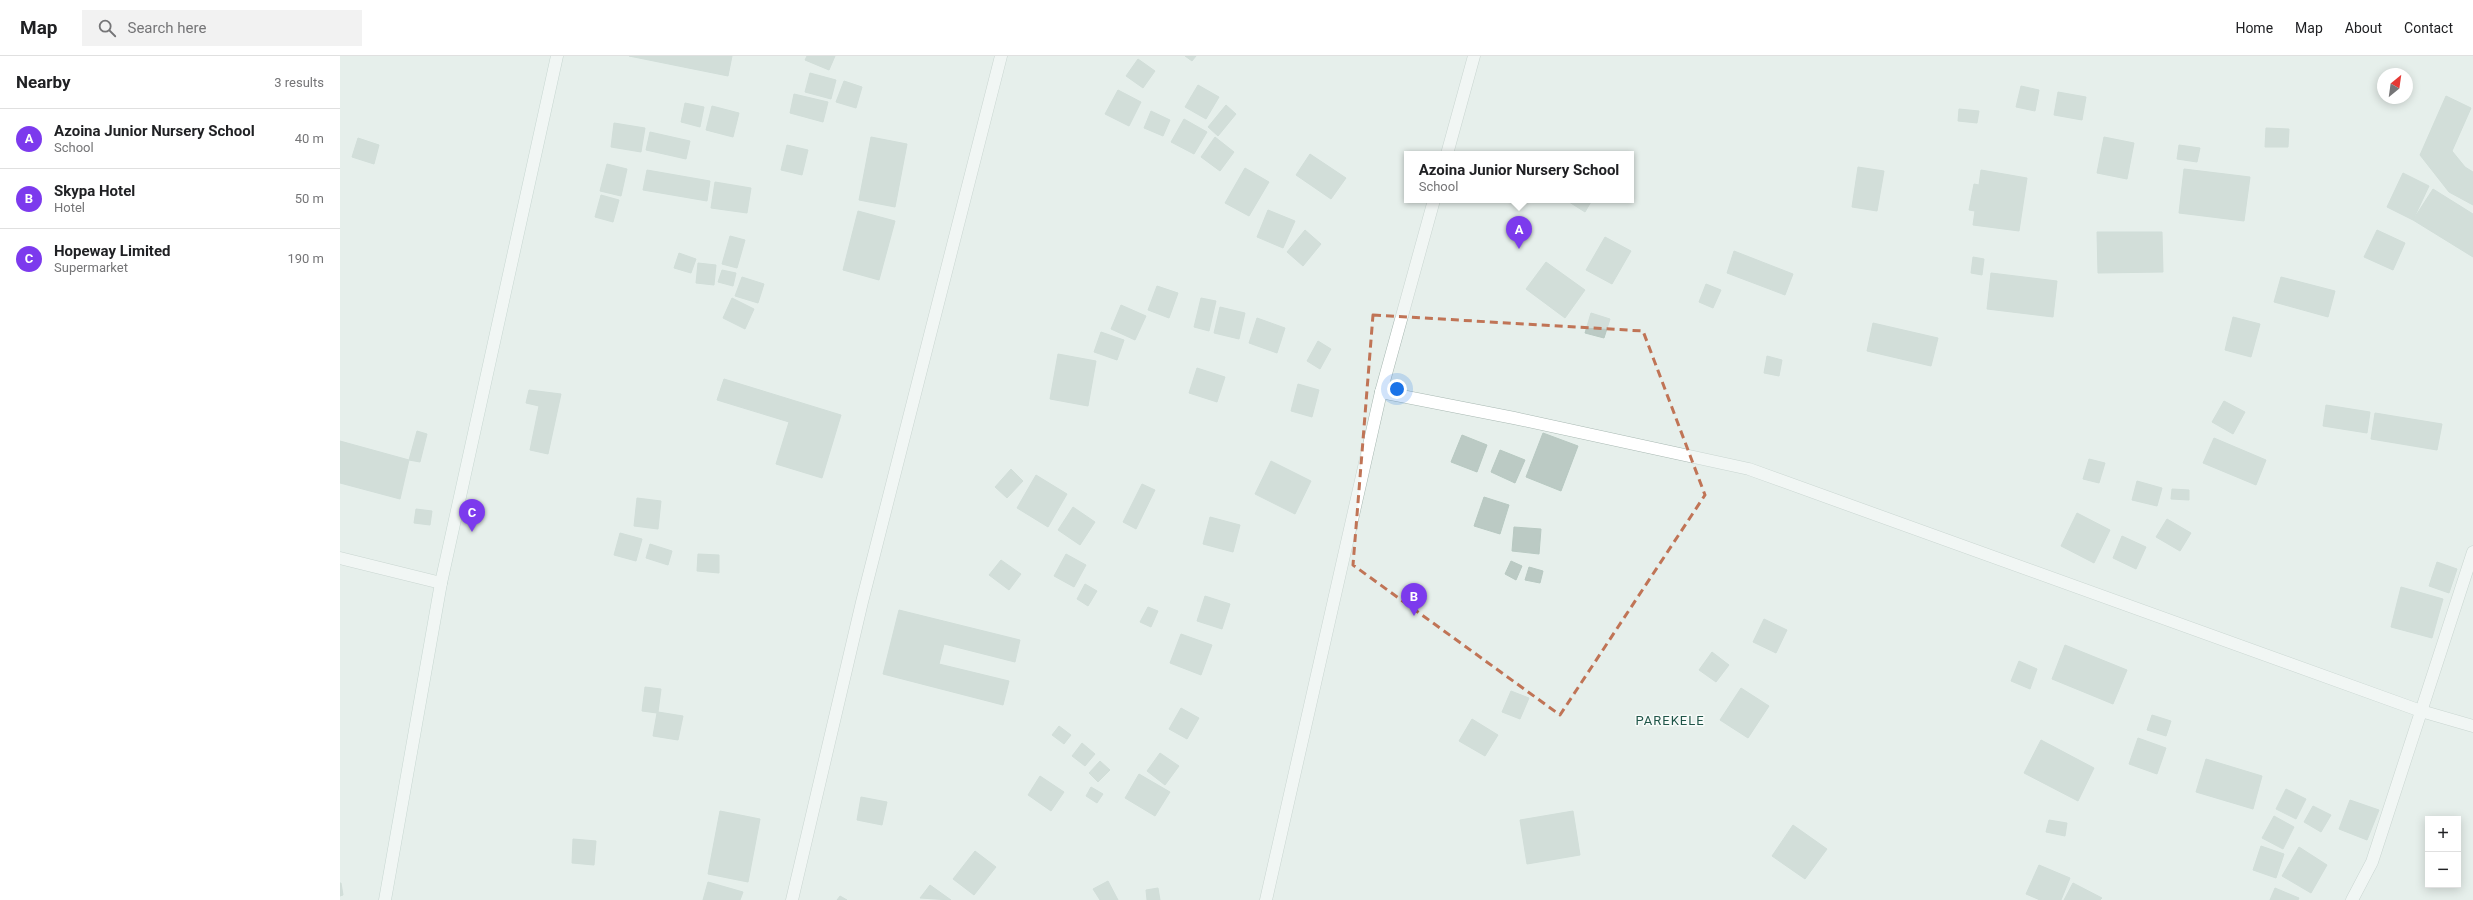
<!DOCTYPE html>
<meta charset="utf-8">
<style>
body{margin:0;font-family:Roboto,sans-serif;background:#f2f2f2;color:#202124}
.controls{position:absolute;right:12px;bottom:12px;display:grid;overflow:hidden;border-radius:0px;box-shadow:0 2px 10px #0003}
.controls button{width:36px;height:36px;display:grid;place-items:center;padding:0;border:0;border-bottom:1px solid #e0e0e0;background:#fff;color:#202124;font:20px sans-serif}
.compass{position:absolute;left:2037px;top:12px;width:36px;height:36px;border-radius:50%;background:#fff;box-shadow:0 2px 10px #0003;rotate:29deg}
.you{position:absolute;left:1057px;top:333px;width:14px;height:14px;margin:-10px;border:3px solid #fff;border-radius:50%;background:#1a73e8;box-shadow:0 0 0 6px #1a73e833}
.badge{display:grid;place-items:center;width:26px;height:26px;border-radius:50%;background:#7c3aed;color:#fff;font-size:13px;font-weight:700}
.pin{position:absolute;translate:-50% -33px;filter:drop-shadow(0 1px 2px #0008)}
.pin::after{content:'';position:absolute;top:21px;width:14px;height:12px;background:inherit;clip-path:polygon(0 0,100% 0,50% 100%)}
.popup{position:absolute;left:1064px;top:95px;width:230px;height:52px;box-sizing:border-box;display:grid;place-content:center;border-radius:0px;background:#fff;filter:drop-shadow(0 1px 3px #0005);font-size:13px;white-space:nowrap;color:#757577}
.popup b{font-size:15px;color:#202124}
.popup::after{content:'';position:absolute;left:50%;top:100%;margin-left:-8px;border:8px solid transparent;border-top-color:#fff}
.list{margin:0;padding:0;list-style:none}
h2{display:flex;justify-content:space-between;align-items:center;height:52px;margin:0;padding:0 16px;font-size:17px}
h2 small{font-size:13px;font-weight:400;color:#757577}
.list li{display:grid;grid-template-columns:26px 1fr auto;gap:12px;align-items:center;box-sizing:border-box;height:60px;padding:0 16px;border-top:1px solid #e0e0e0}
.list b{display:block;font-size:15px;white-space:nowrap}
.list p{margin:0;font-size:13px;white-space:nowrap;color:#757577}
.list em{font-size:13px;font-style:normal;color:#757577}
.icon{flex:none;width:22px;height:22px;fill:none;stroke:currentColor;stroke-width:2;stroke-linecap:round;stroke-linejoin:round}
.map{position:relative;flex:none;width:2133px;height:844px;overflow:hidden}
header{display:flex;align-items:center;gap:24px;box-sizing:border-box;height:56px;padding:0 20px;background:#fff;border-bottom:1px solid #e0e0e0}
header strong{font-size:19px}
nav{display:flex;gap:22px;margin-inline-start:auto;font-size:14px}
.search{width:280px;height:36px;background:#f2f2f2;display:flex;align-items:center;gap:10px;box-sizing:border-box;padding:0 14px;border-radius:0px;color:#757577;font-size:15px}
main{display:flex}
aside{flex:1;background:#fff}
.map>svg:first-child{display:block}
</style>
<header>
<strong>Map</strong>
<div class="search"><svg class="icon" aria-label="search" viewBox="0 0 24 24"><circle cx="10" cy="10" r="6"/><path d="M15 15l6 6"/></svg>Search here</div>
<nav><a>Home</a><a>Map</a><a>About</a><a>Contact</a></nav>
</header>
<main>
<aside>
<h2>Nearby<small>3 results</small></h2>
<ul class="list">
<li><span class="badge">A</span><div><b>Azoina Junior Nursery School</b><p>School</p></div><em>40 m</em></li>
<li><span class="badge">B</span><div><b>Skypa Hotel</b><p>Hotel</p></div><em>50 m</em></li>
<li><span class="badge">C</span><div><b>Hopeway Limited</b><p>Supermarket</p></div><em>190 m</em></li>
</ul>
</aside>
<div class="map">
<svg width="2133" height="844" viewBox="0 0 2133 844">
<rect width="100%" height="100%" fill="#e6efeb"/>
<!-- building -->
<g fill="#bbcac4" stroke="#b8c9c2">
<polygon points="289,0 392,0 388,20"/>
<polygon points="467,0 495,0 489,14 465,4"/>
<polygon points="845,0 856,0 852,5"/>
<polygon points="798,3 815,15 803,32 786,20"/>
<polygon points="470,17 496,24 491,43 465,36"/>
<polygon points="504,25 522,31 516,52 496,46"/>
<polygon points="858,29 879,41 866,63 845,51"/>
<polygon points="1681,30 1699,34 1695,55 1676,51"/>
<polygon points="778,34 801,46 789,70 765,58"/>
<polygon points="1718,36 1746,41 1742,64 1714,59"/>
<polygon points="454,38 488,46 483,66 450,57"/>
<polygon points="2106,40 2131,52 2112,95 2125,111 2133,116 2133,149 2109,136 2080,99"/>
<polygon points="345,47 364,51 360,71 341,66"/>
<polygon points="886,49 896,58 878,80 868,71"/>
<polygon points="372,50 399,57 393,81 366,74"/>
<polygon points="1619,53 1639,55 1637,67 1618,65"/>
<polygon points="811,55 830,64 823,80 804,72"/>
<polygon points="844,63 867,76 854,98 831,86"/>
<polygon points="274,67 305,72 301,96 271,91"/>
<polygon points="1926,72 1949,73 1948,91 1925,91"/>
<polygon points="310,76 350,85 346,103 306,94"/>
<polygon points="531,81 567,88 555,151 519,144"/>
<polygon points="875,81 894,96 880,115 861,101"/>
<polygon points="1764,81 1794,87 1787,123 1757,117"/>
<polygon points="18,82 39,89 34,108 12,101"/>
<polygon points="447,89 468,94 462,119 441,114"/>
<polygon points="1839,89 1860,92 1857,106 1837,103"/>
<polygon points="970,98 1006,122 991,143 956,119"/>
<polygon points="267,108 287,113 281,140 260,135"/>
<polygon points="1518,111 1544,115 1537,155 1512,151"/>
<polygon points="905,112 929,126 909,160 885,147"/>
<polygon points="1844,113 1910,121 1904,165 1839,157"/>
<polygon points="307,114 370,125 367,145 303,134"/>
<polygon points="1641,114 1687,122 1679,175 1633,169 1635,155 1629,154 1634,128 1639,129"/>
<polygon points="2063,117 2089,130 2073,164 2047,151"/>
<polygon points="375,126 411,132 407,157 371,152"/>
<polygon points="2093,133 2133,158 2133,201 2073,164"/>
<polygon points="261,139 279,144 273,166 255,161"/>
<polygon points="1226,144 1252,144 1245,156"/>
<polygon points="928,154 955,165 943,192 917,181"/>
<polygon points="518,155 555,165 539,224 503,214"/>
<polygon points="965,174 981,188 963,210 947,196"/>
<polygon points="2037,174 2065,187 2053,214 2024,201"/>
<polygon points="1757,176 1822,176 1823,216 1758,217"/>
<polygon points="390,180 405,184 397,212 382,208"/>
<polygon points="1265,181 1291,195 1272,228 1246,214"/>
<polygon points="1394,195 1453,218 1445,239 1387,217"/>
<polygon points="339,197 356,203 351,217 334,212"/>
<polygon points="1633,201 1644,203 1642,219 1631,217"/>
<polygon points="1206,206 1245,234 1225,262 1186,233"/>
<polygon points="358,207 376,209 374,229 356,227"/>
<polygon points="382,214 396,217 393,230 378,226"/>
<polygon points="1651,217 1717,225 1713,261 1647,253"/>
<polygon points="402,221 424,228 418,247 395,240"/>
<polygon points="1941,221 1995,235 1988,261 1934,246"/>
<polygon points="1366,228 1381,234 1373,252 1359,246"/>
<polygon points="817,230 838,237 829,262 808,254"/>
<polygon points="392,242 414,253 405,273 383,262"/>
<polygon points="861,242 876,245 869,275 854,271"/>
<polygon points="781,249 806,260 795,284 771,273"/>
<polygon points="880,251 905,257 899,283 874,277"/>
<polygon points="1251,257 1270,263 1264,282 1245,277"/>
<polygon points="1893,261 1920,268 1911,301 1885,294"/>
<polygon points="917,262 945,272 937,297 909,287"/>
<polygon points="1533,267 1598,282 1591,310 1527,295"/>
<polygon points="761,276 784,284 777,304 754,296"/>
<polygon points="978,285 991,293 980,313 967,305"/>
<polygon points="718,298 756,305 748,350 710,343"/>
<polygon points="1427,300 1442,304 1439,320 1424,317"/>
<polygon points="857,312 885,321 877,346 849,337"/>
<polygon points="384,323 501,359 482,422 436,408 449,366 377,344"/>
<polygon points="958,328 979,334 972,361 951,355"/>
<polygon points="189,334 221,338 208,398 190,394 199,350 186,347"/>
<polygon points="1884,345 1905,356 1893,378 1872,366"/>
<polygon points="1986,349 2030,356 2027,377 1983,370"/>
<polygon points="2035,357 2102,368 2097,394 2031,383"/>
<polygon points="77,375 87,378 80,406 69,404"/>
<polygon points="1203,377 1238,390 1221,435 1186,421"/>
<polygon points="1122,379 1147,389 1137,416 1111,406"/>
<polygon points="1874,382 1926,404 1916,429 1863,407"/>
<polygon points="0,385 69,404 60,443 0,427"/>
<polygon points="1160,394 1185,404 1175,427 1151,416"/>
<polygon points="1749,403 1765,407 1759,427 1743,423"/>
<polygon points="931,405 971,425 955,458 915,438"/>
<polygon points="671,413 683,425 667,442 655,431"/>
<polygon points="696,419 727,438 708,471 677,452"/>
<polygon points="1797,425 1822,432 1817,450 1792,444"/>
<polygon points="802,428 815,434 796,473 783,466"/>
<polygon points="1832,433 1849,434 1849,444 1831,443"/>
<polygon points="1144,441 1169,449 1160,478 1134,470"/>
<polygon points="297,442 321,445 318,473 294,470"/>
<polygon points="733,451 755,466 740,489 718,474"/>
<polygon points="76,453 92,455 90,469 74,467"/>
<polygon points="1737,457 1770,474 1754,507 1721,490"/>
<polygon points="870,461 900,469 893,496 863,488"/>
<polygon points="1827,463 1851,477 1840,495 1816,481"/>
<polygon points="1174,471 1201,473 1199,498 1172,495"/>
<polygon points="280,477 302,483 296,505 274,499"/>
<polygon points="1782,480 1806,491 1796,513 1773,502"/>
<polygon points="310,488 332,495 328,509 306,502"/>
<polygon points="358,498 379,499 379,517 357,515"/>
<polygon points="726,498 746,509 734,531 714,520"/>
<polygon points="661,504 681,518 669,534 649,519"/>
<polygon points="1171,505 1182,510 1176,524 1165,518"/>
<polygon points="2097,506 2117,513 2109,537 2089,530"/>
<polygon points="1189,511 1203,515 1200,527 1185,524"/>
<polygon points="745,528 757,535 748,550 737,543"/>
<polygon points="2061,531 2103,543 2092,582 2051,571"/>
<polygon points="865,540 890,548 882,573 857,565"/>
<polygon points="808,551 818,555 811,571 800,566"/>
<polygon points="559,554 680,584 675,606 604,588 599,608 669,625 663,649 543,618"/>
<polygon points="1424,563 1447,574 1436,597 1413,586"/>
<polygon points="841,578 872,589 861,619 830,607"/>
<polygon points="1725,589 1787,614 1773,648 1712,623"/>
<polygon points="1372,596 1389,609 1376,626 1359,614"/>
<polygon points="1679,605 1697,613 1690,633 1671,625"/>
<polygon points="305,631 321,633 318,656 343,660 338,684 313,680 317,657 302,655"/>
<polygon points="1401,632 1429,650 1408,682 1380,664"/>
<polygon points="1171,635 1189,642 1180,663 1162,656"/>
<polygon points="841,652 859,662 847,683 829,673"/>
<polygon points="1812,659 1831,665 1826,680 1807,674"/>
<polygon points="1132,663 1158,679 1145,700 1119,685"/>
<polygon points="719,670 731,679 724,688 712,679"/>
<polygon points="1798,682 1826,692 1817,718 1789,708"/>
<polygon points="1701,684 1754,712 1738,745 1684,717"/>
<polygon points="742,687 755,698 745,710 732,700"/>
<polygon points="820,697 839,710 825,729 807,715"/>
<polygon points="1866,703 1922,720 1913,753 1856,736"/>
<polygon points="760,705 770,714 758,726 749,717"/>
<polygon points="799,718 830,736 815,760 785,742"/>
<polygon points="700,720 724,736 711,755 688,739"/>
<polygon points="751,731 763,738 757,747 746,740"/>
<polygon points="1946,733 1966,743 1956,763 1936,753"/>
<polygon points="521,741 547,746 542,769 517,764"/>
<polygon points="2010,744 2039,754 2027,784 1999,773"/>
<polygon points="1973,750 1991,759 1981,776 1964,766"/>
<polygon points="380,755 420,763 408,826 368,818"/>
<polygon points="1233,755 1240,799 1187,808 1180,764"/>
<polygon points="1934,760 1954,771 1943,793 1922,782"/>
<polygon points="1709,764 1727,767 1725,780 1706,776"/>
<polygon points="1453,769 1487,793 1465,823 1432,800"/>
<polygon points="233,783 256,785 254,809 232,807"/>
<polygon points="1921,790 1944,798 1936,822 1913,814"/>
<polygon points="1959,791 1987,809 1971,837 1942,820"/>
<polygon points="635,795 656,811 634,839 613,823"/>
<polygon points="1699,809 1730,822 1721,844 1700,844 1686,838"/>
<polygon points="768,825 778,844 760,844 753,833"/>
<polygon points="368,826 403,836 400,844 363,844"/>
<polygon points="0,827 1,827 3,839 0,840"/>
<polygon points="1733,827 1762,842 1760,844 1724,844"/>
<polygon points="590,829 611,844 580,842"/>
<polygon points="818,832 820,844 807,844 806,834"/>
<polygon points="1935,832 1959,842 1958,844 1930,844"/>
<polygon points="500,840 507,844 497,844"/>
</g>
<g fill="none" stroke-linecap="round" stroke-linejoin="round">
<!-- street casing -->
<g stroke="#a8b8b2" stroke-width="13">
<g id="street">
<polyline points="1107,98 1134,0"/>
<polyline points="1041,336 1174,362 1409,413 2081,655 2133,670"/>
<polyline points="0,502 101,527"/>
<polyline points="452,844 522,546 661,0"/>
<polyline points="926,844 1041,336 1094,144"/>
<polyline points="2012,844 2032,806 2133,496"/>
</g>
</g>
<!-- secondary casing -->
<g stroke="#a4bbb3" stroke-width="13">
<polyline id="secondary" points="45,844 101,527 217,0"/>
</g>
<!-- street -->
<use href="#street" stroke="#fff" stroke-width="12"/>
<!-- secondary -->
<use href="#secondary" stroke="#fff" stroke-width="12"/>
</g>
<!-- marked area -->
<path d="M0 0H2133V844H0ZM1033,259l270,16 62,164 -145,220 -207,-150z" fill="#e6efeb" fill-opacity=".55" fill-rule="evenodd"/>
<path fill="none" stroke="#c07456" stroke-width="3" stroke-dasharray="8 5" stroke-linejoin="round" d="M1033,259l270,16 62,164 -145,220 -207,-150z"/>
<g text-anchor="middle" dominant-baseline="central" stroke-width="3" stroke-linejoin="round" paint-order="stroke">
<!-- quarter labels -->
<g font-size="13" letter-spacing="1" fill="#1f5548" stroke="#f7fbf9">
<text x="1330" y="664">PAREKELE</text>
</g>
</g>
</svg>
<div class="controls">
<button>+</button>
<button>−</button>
</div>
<svg class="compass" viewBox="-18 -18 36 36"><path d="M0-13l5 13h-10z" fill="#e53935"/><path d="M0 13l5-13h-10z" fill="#757577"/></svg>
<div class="you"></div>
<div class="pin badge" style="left:1179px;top:193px">A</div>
<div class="popup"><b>Azoina Junior Nursery School</b>School</div>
<div class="pin badge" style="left:1074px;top:560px">B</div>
<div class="pin badge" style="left:132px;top:476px">C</div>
</div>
</main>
